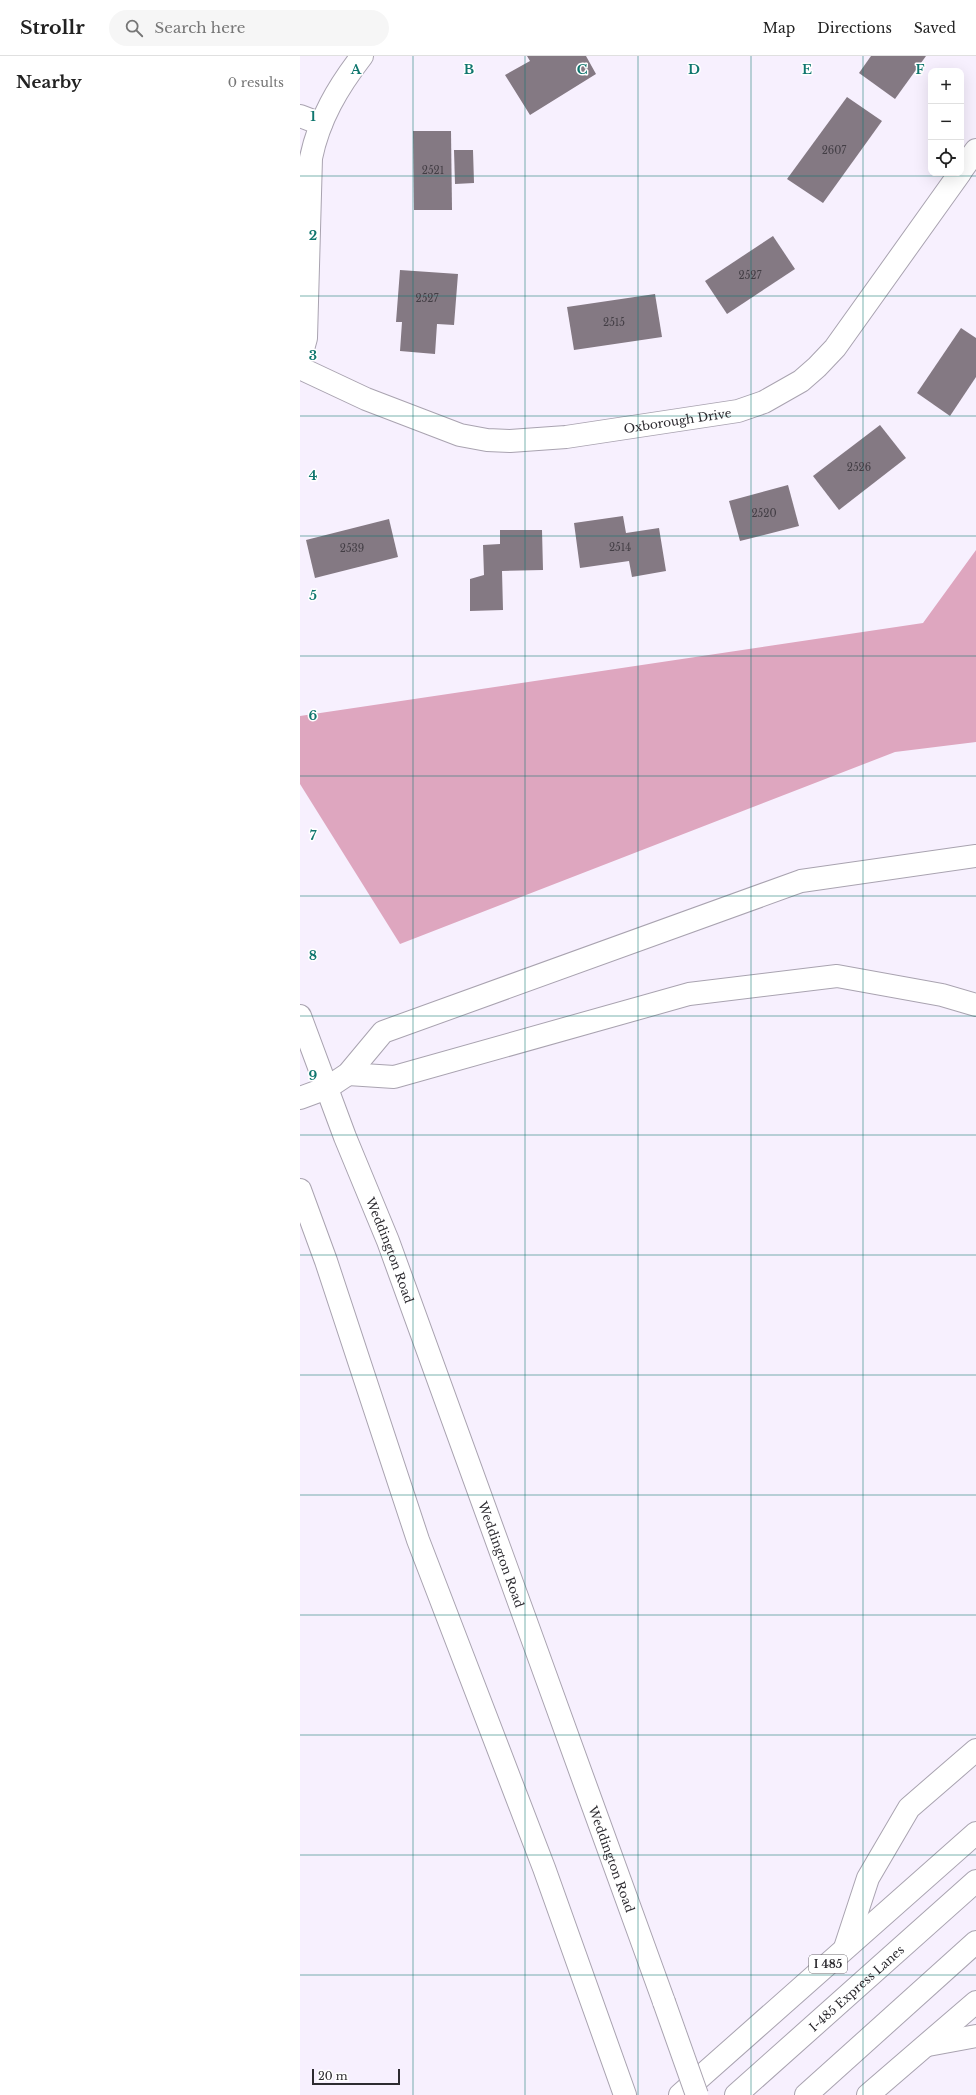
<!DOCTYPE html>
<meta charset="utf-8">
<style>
body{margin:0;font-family:"Libre Baskerville",serif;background:#f6f6f6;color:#222}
.controls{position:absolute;right:12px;top:12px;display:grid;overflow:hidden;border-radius:8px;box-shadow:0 4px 16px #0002}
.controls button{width:36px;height:36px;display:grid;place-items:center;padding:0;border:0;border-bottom:1px solid #e0e0e0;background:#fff;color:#222;font:20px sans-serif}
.scale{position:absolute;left:12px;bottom:10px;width:88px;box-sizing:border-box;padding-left:4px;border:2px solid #2d2b30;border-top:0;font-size:11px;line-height:14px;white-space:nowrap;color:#2d2b30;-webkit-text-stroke:3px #fff;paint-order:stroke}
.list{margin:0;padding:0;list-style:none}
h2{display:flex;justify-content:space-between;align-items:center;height:52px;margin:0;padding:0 16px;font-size:17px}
h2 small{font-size:13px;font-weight:400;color:#767676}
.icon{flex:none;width:22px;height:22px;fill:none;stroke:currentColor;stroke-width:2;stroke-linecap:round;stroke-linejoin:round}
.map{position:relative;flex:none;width:676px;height:2039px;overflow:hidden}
header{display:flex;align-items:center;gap:24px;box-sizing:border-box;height:56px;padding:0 20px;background:#fff;border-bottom:1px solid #e0e0e0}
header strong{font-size:19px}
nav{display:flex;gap:22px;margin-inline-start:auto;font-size:14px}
.search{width:280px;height:36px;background:#f6f6f6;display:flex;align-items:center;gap:10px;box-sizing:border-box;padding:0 14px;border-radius:22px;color:#767676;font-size:15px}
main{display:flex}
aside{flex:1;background:#fff}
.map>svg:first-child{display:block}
</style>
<header>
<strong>Strollr</strong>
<div class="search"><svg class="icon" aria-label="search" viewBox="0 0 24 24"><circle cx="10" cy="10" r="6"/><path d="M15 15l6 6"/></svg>Search here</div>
<nav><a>Map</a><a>Directions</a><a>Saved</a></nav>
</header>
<main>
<aside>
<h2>Nearby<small>0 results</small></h2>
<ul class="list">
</ul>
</aside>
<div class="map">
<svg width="676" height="2039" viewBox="0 0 676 2039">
<rect width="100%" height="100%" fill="#f7f0fe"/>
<!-- forest -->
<polygon fill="#dea6bf" points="676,494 676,686 595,696 100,888 0,728 0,660 623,567"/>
<!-- building -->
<g fill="#847983">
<polygon points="227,0 286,0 296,18 230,59 205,19 230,5"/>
<polygon points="571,0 626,0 595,43 559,17"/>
<polygon points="547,41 582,65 523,147 487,123"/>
<polygon points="113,75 151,75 152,154 114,154"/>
<polygon points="154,94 173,94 174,127 155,128"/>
<polygon points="473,180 495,213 427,258 405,225"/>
<polygon points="100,214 158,218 154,269 137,268 135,298 100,295 102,266 96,266"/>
<polygon points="355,238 362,281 274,294 267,251"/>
<polygon points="661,272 676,282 676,321 650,360 617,337"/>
<polygon points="580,369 606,402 539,454 513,420"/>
<polygon points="488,429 499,470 440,485 429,445"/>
<polygon points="323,460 326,477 359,472 366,515 332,521 329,505 280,512 274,467"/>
<polygon points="89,463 98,501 15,522 6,484"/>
<polygon points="200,474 242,474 243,514 202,515 203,554 170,555 170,523 184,519 183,489 200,488"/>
</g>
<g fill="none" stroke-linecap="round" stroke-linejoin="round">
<!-- minor casing -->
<g stroke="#a9a3b0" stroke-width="24">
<g id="minor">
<polyline points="0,60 21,68"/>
<polyline points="661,115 676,94"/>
<path d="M0,304l6,-22 5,-180c8,-39 27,-71 51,-102"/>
<path id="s1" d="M0,312l66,31 94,36 27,5 23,1 56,-4 172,-26 26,-9 37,-21 16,-14 18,-19 125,-175"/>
<polyline points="0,1042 27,1032"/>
</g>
</g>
<!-- major casing -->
<g stroke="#a9a3b0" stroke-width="24">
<g id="major">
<path id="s2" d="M0,960l45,121 43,104 276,761"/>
<polyline points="0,1134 26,1205 118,1484 244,1812 325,2039"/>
</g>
</g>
<!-- highway casing -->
<g stroke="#a9a3b0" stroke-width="24">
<g id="highway">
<polyline points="48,1018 94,1021 389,938 537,920 642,939 676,949"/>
<polyline points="27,1032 48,1018 83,976 501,825 676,800"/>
<polyline points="545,1892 568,1822 609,1752 676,1694"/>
<polyline points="628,1989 676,1980"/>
<polyline points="380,2039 676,1777"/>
<path id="s3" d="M436,2039l240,-214"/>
<polyline points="506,2039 676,1886"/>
<polyline points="568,2039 676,1946"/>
</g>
</g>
<!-- minor -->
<use href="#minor" stroke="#fff" stroke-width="22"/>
<!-- major -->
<use href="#major" stroke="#fff" stroke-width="22"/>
<!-- highway -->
<use href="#highway" stroke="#fff" stroke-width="22"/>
<!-- major-bridge casing -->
<g stroke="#a9a3b0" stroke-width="24" stroke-linecap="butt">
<polyline id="major-bridge" points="364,1946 397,2039"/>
</g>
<!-- major-bridge -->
<use href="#major-bridge" stroke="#fff" stroke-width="22"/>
</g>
<!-- grid -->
<path fill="none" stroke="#0f766e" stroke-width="1" stroke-opacity="0.55" d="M113,0v2039M225,0v2039M338,0v2039M451,0v2039M563,0v2039M0,120h676M0,240h676M0,360h676M0,480h676M0,600h676M0,720h676M0,840h676M0,960h676M0,1079h676M0,1199h676M0,1319h676M0,1439h676M0,1559h676M0,1679h676M0,1799h676M0,1919h676"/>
<g text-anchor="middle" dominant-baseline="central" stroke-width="3" stroke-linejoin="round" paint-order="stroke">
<!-- number labels -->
<g font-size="10" fill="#433e45">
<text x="534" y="94">2607</text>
<text x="133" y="114">2521</text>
<text x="450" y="219">2527</text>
<text x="127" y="242">2527</text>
<text x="314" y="266">2515</text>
<text x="559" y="411">2526</text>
<text x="464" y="457">2520</text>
<text x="320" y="491">2514</text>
<text x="52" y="492">2539</text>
</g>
<!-- shield labels -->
<rect fill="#fff" stroke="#6c6b6e" stroke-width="1" x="509" y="1899" width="38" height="18" rx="3"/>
<g font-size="11" font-weight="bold" fill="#2d2b30">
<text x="528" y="1908">I 485</text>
</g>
<!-- street labels -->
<g font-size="12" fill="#2d2b30" stroke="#fff">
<text stroke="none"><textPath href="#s1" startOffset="393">Oxborough Drive</textPath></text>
<text stroke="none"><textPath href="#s2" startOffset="251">Weddington Road</textPath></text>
<text stroke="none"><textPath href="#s2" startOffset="575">Weddington Road</textPath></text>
<text stroke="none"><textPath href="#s2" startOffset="899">Weddington Road</textPath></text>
<text stroke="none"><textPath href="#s3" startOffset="161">I-485 Express Lanes</textPath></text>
</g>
</g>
<g font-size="13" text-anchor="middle" font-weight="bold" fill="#0f766e" stroke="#fff" stroke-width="3" stroke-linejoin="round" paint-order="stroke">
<text x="56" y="18">A</text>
<text x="169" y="18">B</text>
<text x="282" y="18">C</text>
<text x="394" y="18">D</text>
<text x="507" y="18">E</text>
<text x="620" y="18">F</text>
<text x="13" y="65">1</text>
<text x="13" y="184">2</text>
<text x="13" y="304">3</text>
<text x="13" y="424">4</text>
<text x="13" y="544">5</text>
<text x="13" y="664">6</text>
<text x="13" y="784">7</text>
<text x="13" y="904">8</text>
<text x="13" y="1024">9</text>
</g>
</svg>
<div class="controls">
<button>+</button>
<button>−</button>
<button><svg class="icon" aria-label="locate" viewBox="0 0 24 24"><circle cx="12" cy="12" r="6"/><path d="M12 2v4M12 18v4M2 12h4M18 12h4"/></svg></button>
</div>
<div class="scale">20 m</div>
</div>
</main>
